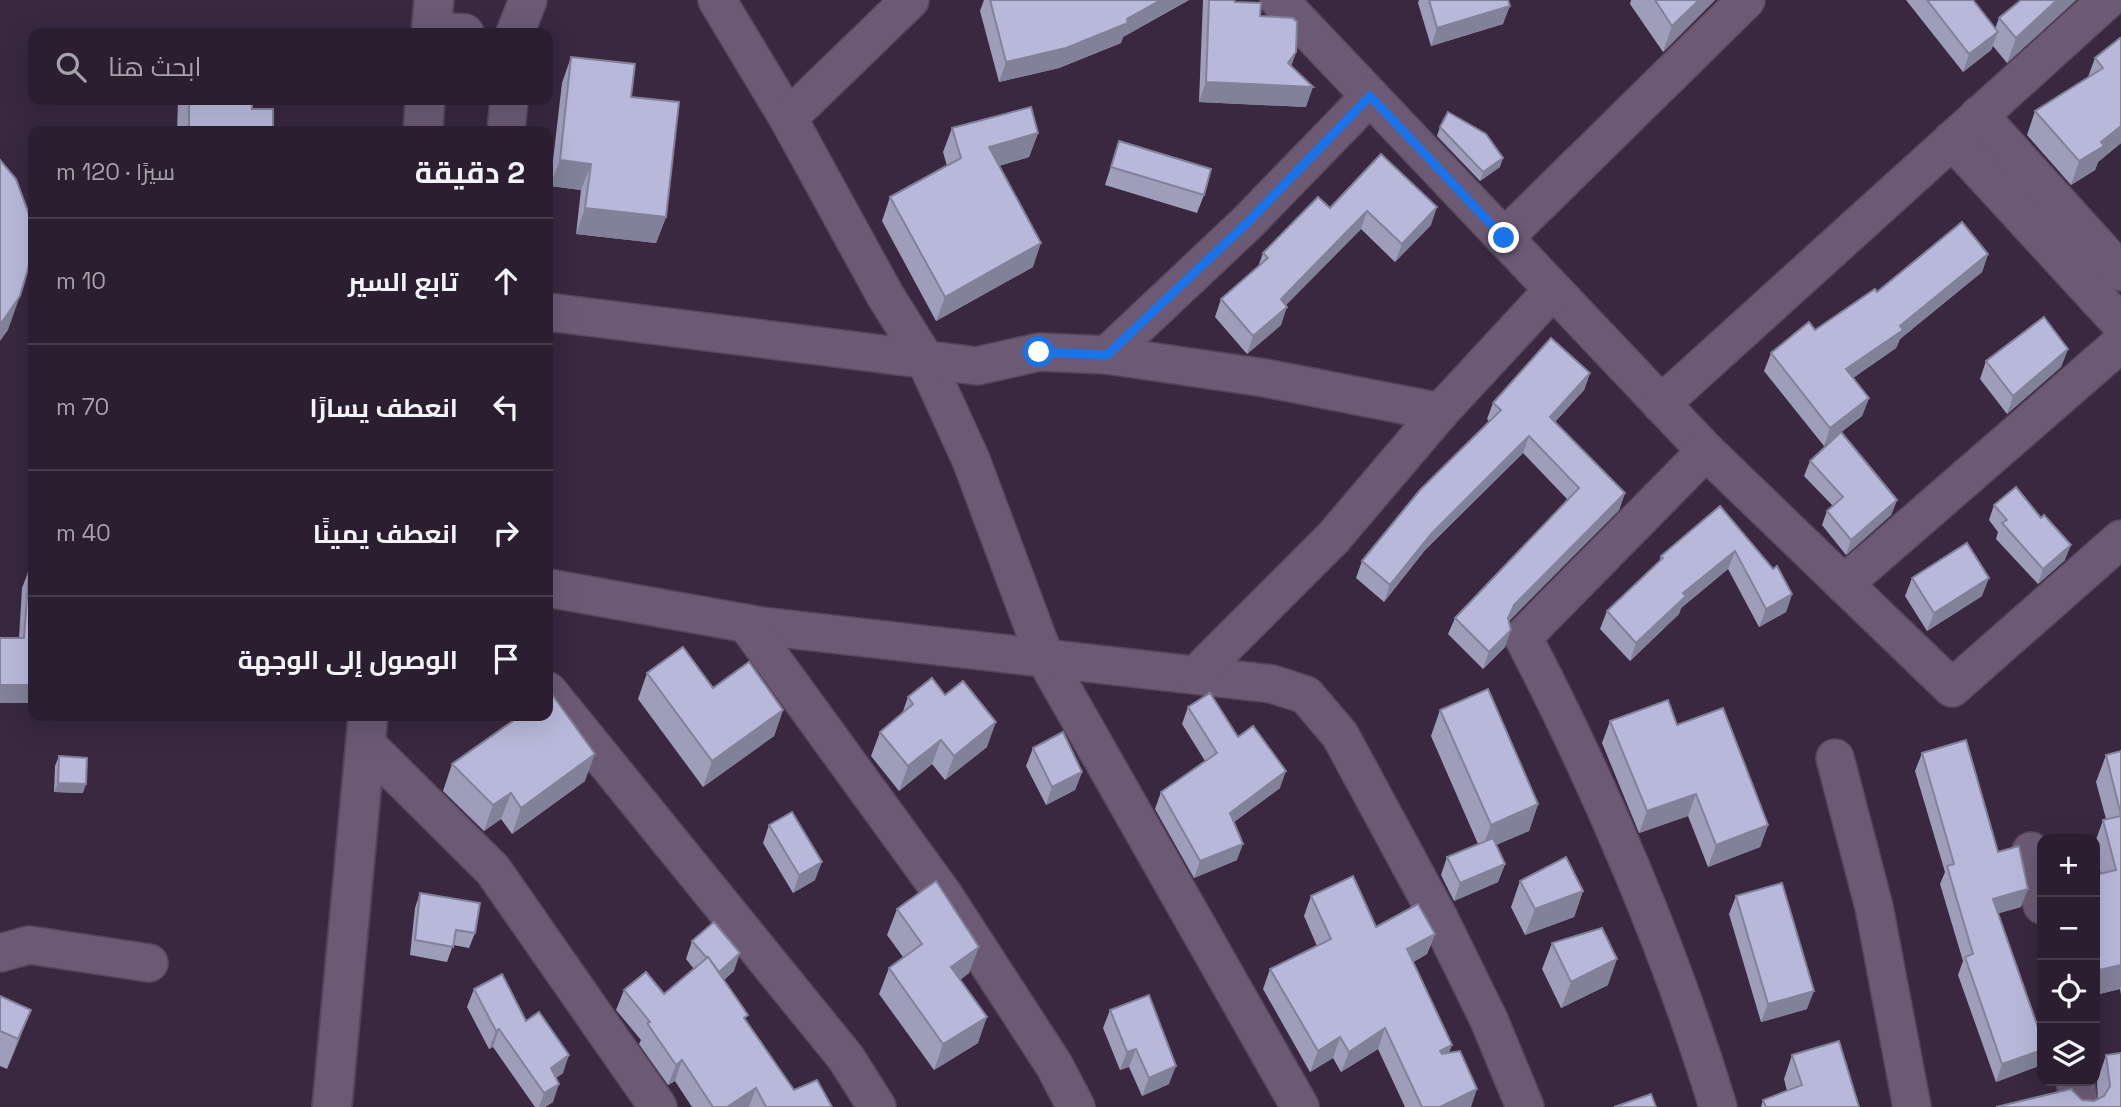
<!DOCTYPE html>
<html lang="ar">
<meta charset="utf-8">
<style>
body{margin:0;font-family:"Space Grotesk",Cairo,sans-serif;background:#332738;color:#f1f3f6;direction:rtl}
.controls{position:absolute;right:21px;bottom:21px;display:grid;overflow:hidden;border-radius:14px;box-shadow:0 7px 28px #0002}
.controls button{width:63px;height:63px;display:grid;place-items:center;padding:0;border:0;border-bottom:2px solid #473c4c;background:#2b1e30;color:#f1f3f6;font:35px sans-serif}
.stop{position:absolute;width:21px;height:21px;margin:-16px;border:5px solid #1a73e8;border-radius:50%;background:#fff}
.stop.end{background:#1a73e8;border-color:#fff;box-shadow:0 2px 7px #0008}
.list{margin:0;padding:0;list-style:none}
h2{display:flex;justify-content:space-between;align-items:center;height:91px;margin:0;padding:0 28px;font-size:30px}
h2 small{font-size:23px;font-weight:400;color:#a6a2ab}
.list li{display:grid;grid-template-columns:46px 1fr auto;gap:21px;align-items:center;box-sizing:border-box;height:126px;padding:0 28px;border-top:2px solid #473c4c}
.list b{display:block;font-size:26px;white-space:nowrap}
.list em{font-size:23px;font-style:normal;color:#a6a2ab}
.icon{flex:none;width:38px;height:38px;fill:none;stroke:currentColor;stroke-width:2;stroke-linecap:round;stroke-linejoin:round}
.map{position:relative;flex:none;width:2121px;height:1107px;overflow:hidden;direction:ltr}
.search{position:absolute;background:#2b1e30;box-shadow:0 7px 28px #0002;left:28px;top:28px;width:525px;height:77px;display:flex;align-items:center;gap:18px;box-sizing:border-box;padding:0 24px;border-radius:14px;color:#a6a2ab;font-size:26px}
.panel{position:absolute;background:#2b1e30;box-shadow:0 7px 28px #0002;left:28px;top:126px;width:525px;height:595px;border-radius:14px;direction:rtl}
.map>svg:first-child{display:block}
</style>
<div class="map">
<svg width="2121" height="1107" viewBox="0 0 2121 1107">
<rect width="100%" height="100%" fill="#392840"/>
<g fill="none" stroke-linecap="round" stroke-linejoin="round">
<!-- street casing -->
<g stroke="#55465b" stroke-width="40">
<g id="street">
<polyline points="717,0 788,118 885,295 925,359 971,460 1045,658 1300,1107"/>
<polyline points="1279,0 1706,451 1952,688 2121,539"/>
<polyline points="431,31 465,33"/>
<polyline points="515,33 528,0"/>
<polyline points="1979,115 2121,272"/>
<polyline points="788,118 910,0"/>
<polyline points="506,131 509,100"/>
<polyline points="1952,140 2121,324"/>
<polyline points="1504,238 1746,0"/>
<polyline points="548,312 977,366 1039,352 1107,355 1265,378 1440,412"/>
<polyline points="1107,355 1248,222 1370,96"/>
<polyline points="1661,404 2107,0"/>
<path d="M1706,451l-183,186c75,144 148,314 195,470"/>
<polyline points="1844,584 2121,343"/>
<polyline points="548,588 761,626 1272,684 1306,695 1340,735 1439,918 1489,1020 1525,1107"/>
<polyline points="746,623 943,894 1054,1065 1076,1107"/>
<polyline points="1196,675 1333,538 1440,412 1553,290"/>
<polyline points="548,691 846,1058 877,1107"/>
<polyline points="366,744 493,870 658,1107"/>
<polyline points="1835,758 1874,907 1912,1107"/>
<polyline points="2031,851 2042,905"/>
<polyline points="0,953 29,945 149,963"/>
<polyline points="2075,1081 2080,1107"/>
</g>
</g>
<!-- secondary casing -->
<g stroke="#55465b" stroke-width="42">
<g id="secondary">
<polyline points="431,33 434,0"/>
<polyline points="423,131 425,100"/>
<polyline points="332,1107 368,716"/>
</g>
</g>
<!-- street -->
<use href="#street" stroke="#6c5a75" stroke-width="37"/>
<!-- secondary -->
<use href="#secondary" stroke="#6c5a75" stroke-width="38"/>
</g>
<!-- wall -->
<g fill="#9e9ebb">
<polygon points="984,0 1189,0 1123,37 1121,43 1059,68 999,82 980,11"/>
<polygon points="1203,0 1234,0 1235,2 1260,16 1296,52 1291,66 1306,107 1199,102"/>
<polygon points="1419,0 1508,0 1503,24 1431,46 1418,3"/>
<polygon points="1631,0 1715,0 1663,52 1630,4"/>
<polygon points="1906,0 1973,0 1995,29 1999,18 2021,0 2076,0 2007,63 1993,46 1991,50 1963,72"/>
<polygon points="2121,40 2121,143 2098,162 2095,170 2071,185 2027,135 2035,111 2088,77 2095,58"/>
<polygon points="571,57 631,97 666,217 656,243 576,234 581,190 550,186 562,83"/>
<polygon points="178,100 252,100 252,109 273,131 177,131"/>
<polygon points="1440,127 1500,167 1480,181 1437,136"/>
<polygon points="952,128 1038,133 1029,157 999,166 1033,267 936,321 882,221 890,197 947,166 943,152"/>
<polygon points="1119,141 1204,195 1197,213 1105,185"/>
<polygon points="1381,154 1431,225 1395,262 1361,229 1286,305 1281,325 1247,354 1215,317 1221,299 1258,267 1263,253 1330,208"/>
<polygon points="1988,254 1982,272 1900,339 1896,348 1853,378 1869,398 1862,416 1841,432 1897,500 1891,515 1846,555 1822,525 1827,511 1833,506 1804,476 1810,461 1836,436 1824,446 1764,371 1771,353 1815,330 1877,292"/>
<polygon points="2068,349 2061,367 2007,414 1980,379 1986,361"/>
<polygon points="1590,373 1584,390 1555,422 1625,493 1619,510 1509,621 1505,647 1483,669 1448,634 1455,618 1568,500 1523,453 1425,550 1384,602 1356,578 1362,561 1489,421 1487,419 1493,403"/>
<polygon points="1994,505 2041,518 2065,560 2038,584 1996,539 1998,532 1989,520"/>
<polygon points="1720,506 1792,594 1786,612 1759,627 1728,569 1681,608 1679,614 1630,661 1600,629 1607,611 1659,562 1661,556"/>
<polygon points="29,570 33,703 0,703 0,638 19,638 22,588"/>
<polygon points="1912,578 1982,596 1927,631 1905,596"/>
<polygon points="647,673 713,688 783,710 774,736 703,787 638,699"/>
<polygon points="908,697 987,747 945,780 932,764 899,791 871,756 880,732 902,714"/>
<polygon points="1188,707 1238,737 1280,788 1234,822 1237,860 1194,878 1155,809 1161,792 1205,761 1182,724"/>
<polygon points="1440,710 1538,804 1529,831 1496,845 1505,864 1498,882 1454,901 1441,875 1447,857 1478,844 1431,736"/>
<polygon points="1610,721 1677,725 1768,825 1760,847 1708,867 1688,816 1639,833 1602,743"/>
<polygon points="1033,748 1082,772 1075,790 1046,805 1026,766"/>
<polygon points="2121,751 2121,995 2120,989 2095,995 2095,875 2101,874 2095,852 2095,843 2103,820 2106,819 2096,782 2106,755"/>
<polygon points="1922,753 1998,852 2021,907 1998,913 2039,1066 1996,1082 1958,975 1963,961 1940,884 1945,872 1915,771"/>
<polygon points="59,756 83,793 54,792 55,766"/>
<polygon points="452,764 585,781 512,834 501,819 484,831 443,791"/>
<polygon points="769,825 815,880 793,893 763,843"/>
<polygon points="1520,881 1583,891 1574,917 1525,935 1511,907"/>
<polygon points="420,893 475,933 469,948 453,945 447,962 410,955 415,908"/>
<polygon points="1311,896 1376,927 1435,934 1427,954 1413,962 1471,1107 1405,1107 1378,1049 1341,1072 1333,1058 1310,1072 1263,989 1270,969 1317,946 1304,916"/>
<polygon points="1736,896 1807,1009 1761,1022 1729,914"/>
<polygon points="897,909 969,973 960,980 978,1043 934,1070 879,994 889,968 903,957 887,935"/>
<polygon points="692,941 734,971 724,980 746,1020 794,1090 832,1107 692,1107 675,1081 668,1085 639,1044 641,1040 616,1010 624,990 664,994 694,969 686,959"/>
<polygon points="1552,943 1608,985 1561,1008 1542,969"/>
<polygon points="474,989 526,1021 563,1073 556,1078 553,1102 545,1107 535,1107 493,1047 489,1049 467,1007"/>
<polygon points="0,996 31,1010 19,1040 7,1069 0,1066"/>
<polygon points="1110,1010 1169,1084 1142,1096 1129,1067 1120,1070 1103,1028"/>
<polygon points="1792,1055 1859,1107 1761,1107 1763,1100 1787,1091 1784,1079"/>
<polygon points="2106,1055 2121,1107 2082,1100 2094,1101 2098,1099 2097,1082"/>
</g>
<!-- shaded-wall -->
<g fill="#818199">
<polygon points="1161,0 1189,0 1123,37 1121,43 1059,68 999,82 1006,62 1127,19"/>
<polygon points="1699,0 1715,0 1663,52 1672,26"/>
<polygon points="2057,0 2076,0 2007,63 2016,38"/>
<polygon points="1510,6 1503,24 1431,46 1437,28"/>
<polygon points="1998,32 1991,50 1963,72 1969,54"/>
<polygon points="1296,52 1289,72 1288,63"/>
<polygon points="1206,82 1313,87 1306,107 1199,102"/>
<polygon points="2121,126 2121,143 2098,162 2095,170 2071,185 2079,161"/>
<polygon points="1038,133 1029,157 980,171 989,147"/>
<polygon points="1503,158 1500,167 1480,181 1483,172"/>
<polygon points="560,160 591,164 581,190 550,186"/>
<polygon points="1437,207 1431,225 1395,262 1402,244"/>
<polygon points="585,208 666,217 656,243 576,234"/>
<polygon points="1367,211 1361,229 1274,317 1281,299"/>
<polygon points="1041,243 1033,267 936,321 945,297"/>
<polygon points="1988,254 1982,272 1900,339 1896,348 1840,387 1846,369"/>
<polygon points="20,296 8,330 0,341 0,325"/>
<polygon points="1287,307 1281,325 1247,354 1253,336"/>
<polygon points="2068,349 2061,367 2007,414 2013,396"/>
<polygon points="1590,373 1584,390 1544,434 1550,417"/>
<polygon points="1869,398 1862,416 1824,446 1830,428"/>
<polygon points="1529,436 1523,453 1425,550 1384,602 1390,585 1432,533"/>
<polygon points="1625,493 1619,510 1508,622 1508,618 1514,605"/>
<polygon points="1897,500 1891,515 1846,555 1851,540"/>
<polygon points="2071,545 2065,560 2038,584 2043,569"/>
<polygon points="1735,551 1728,569 1681,608 1679,614 1630,661 1636,643 1683,593"/>
<polygon points="1989,578 1982,596 1927,631 1934,613"/>
<polygon points="1792,594 1786,612 1759,627 1766,609"/>
<polygon points="1511,630 1505,647 1483,669 1489,652"/>
<rect x="0" y="685" width="33" height="18"/>
<polygon points="783,710 774,736 703,787 712,761"/>
<polygon points="996,722 987,747 945,780 954,756"/>
<polygon points="941,740 932,764 899,791 908,766"/>
<polygon points="595,754 585,781 512,834 521,808"/>
<polygon points="1286,771 1280,788 1224,829 1230,813"/>
<polygon points="1082,772 1075,790 1046,805 1052,787"/>
<polygon points="58,783 86,784 83,793 54,792"/>
<polygon points="511,793 501,819 484,831 493,805"/>
<polygon points="1696,794 1688,816 1639,833 1647,811"/>
<polygon points="1538,804 1529,831 1481,851 1491,825"/>
<polygon points="1768,825 1760,847 1708,867 1716,845"/>
<polygon points="1243,844 1237,860 1194,878 1200,861"/>
<polygon points="822,862 815,880 793,893 799,875"/>
<polygon points="1505,864 1498,882 1454,901 1460,883"/>
<polygon points="2028,889 2021,907 1986,917 1993,899"/>
<polygon points="1583,891 1574,917 1525,935 1535,909"/>
<polygon points="1435,934 1427,954 1400,970 1407,949"/>
<polygon points="979,947 969,973 942,993 951,967"/>
<polygon points="740,953 734,971 712,990 719,972"/>
<polygon points="1617,959 1608,985 1561,1008 1571,982"/>
<polygon points="2121,965 2121,986 2120,989 2095,995 2095,983 2099,970"/>
<polygon points="1814,991 1807,1009 1761,1022 1768,1004"/>
<polygon points="31,1010 19,1040 7,1069 18,1039"/>
<polygon points="987,1017 978,1043 934,1070 943,1044"/>
<polygon points="1385,1028 1378,1049 1341,1072 1349,1052"/>
<polygon points="499,1029 493,1047 489,1049 496,1031"/>
<polygon points="1340,1037 1333,1058 1310,1072 1318,1051"/>
<polygon points="1452,1045 1444,1066 1440,1051"/>
<polygon points="1136,1049 1129,1067 1120,1070 1127,1052"/>
<polygon points="2042,1050 2042,1057 2039,1066 1996,1082 2002,1064"/>
<polygon points="569,1055 563,1073 544,1086 551,1068"/>
<polygon points="682,1060 675,1081 668,1085 676,1065"/>
<polygon points="1176,1066 1169,1084 1142,1096 1149,1078"/>
<polygon points="559,1084 553,1102 545,1107 539,1107 544,1093"/>
<polygon points="756,1088 749,1107 727,1107"/>
<polygon points="1477,1089 1471,1107 1440,1107"/>
</g>
<!-- building -->
<g fill="#b8b8da" stroke="#818199" stroke-width="2">
<polygon points="990,0 1161,0 1127,19 1128,23 1066,48 1006,62"/>
<polygon points="1209,0 1234,0 1235,2 1261,3 1260,16 1293,18 1297,22 1296,52 1288,63 1313,87 1206,82"/>
<polygon points="1429,0 1508,0 1510,6 1437,28"/>
<polygon points="1655,0 1699,0 1672,26"/>
<polygon points="1927,0 1973,0 1998,32 1969,54"/>
<polygon points="2021,0 2057,0 2016,38 1999,18"/>
<polygon points="2120,38 2121,40 2121,126 2101,142 2104,146 2079,161 2035,111 2103,68 2095,58"/>
<polygon points="571,57 635,64 631,97 679,102 666,217 585,208 591,164 560,160"/>
<polygon points="189,100 252,100 252,109 273,109 273,131 189,131"/>
<polygon points="1031,107 1038,133 989,147 1041,243 945,297 890,197 961,158 952,128"/>
<polygon points="1448,112 1486,134 1503,158 1483,172 1440,127"/>
<polygon points="1119,141 1211,169 1204,195 1111,167"/>
<polygon points="1381,154 1437,207 1402,244 1367,211 1281,299 1287,307 1253,336 1221,299 1268,258 1263,253 1318,197 1330,208"/>
<polygon points="0,160 16,179 31,220 32,255 20,296 0,325"/>
<polygon points="1962,222 1988,254 1900,326 1903,330 1846,369 1869,398 1830,428 1771,353 1809,322 1815,330 1875,289 1877,292"/>
<polygon points="2044,317 2068,349 2013,396 1986,361"/>
<polygon points="1551,338 1590,373 1550,417 1625,493 1514,605 1508,618 1511,630 1489,652 1455,618 1579,488 1529,436 1432,533 1390,585 1362,561 1420,490 1501,410 1493,403"/>
<polygon points="1841,432 1897,500 1851,540 1827,511 1843,497 1810,461"/>
<polygon points="2016,487 2041,518 2044,515 2071,545 2043,569 2002,523 2007,520 1994,505"/>
<polygon points="1720,506 1773,569 1777,566 1792,594 1766,609 1735,551 1683,593 1686,596 1636,643 1607,611 1663,558 1661,556"/>
<polygon points="1967,543 1989,578 1934,613 1912,578"/>
<polygon points="29,570 33,571 33,685 0,685 0,638 24,638"/>
<polygon points="683,647 713,688 749,662 783,710 712,761 647,673"/>
<polygon points="932,678 945,695 963,681 996,722 954,756 941,740 908,766 880,732 913,704 908,697"/>
<polygon points="1488,689 1538,804 1491,825 1440,710"/>
<polygon points="551,693 595,754 521,808 511,793 493,805 452,764 520,716 548,716 548,696"/>
<polygon points="1210,693 1238,737 1253,726 1286,771 1230,813 1243,844 1200,861 1161,792 1217,753 1188,707"/>
<polygon points="1668,700 1677,725 1723,708 1768,825 1716,845 1696,794 1647,811 1610,721"/>
<polygon points="1063,732 1082,772 1052,787 1033,748"/>
<polygon points="1966,740 1998,852 2019,846 2028,889 1993,899 2042,1039 2042,1050 2002,1064 1965,957 1973,954 1947,866 1954,864 1922,753"/>
<polygon points="2121,751 2121,815 2106,755"/>
<polygon points="59,756 87,758 86,784 58,783"/>
<polygon points="792,812 822,862 799,875 769,825"/>
<polygon points="2121,816 2121,965 2099,970 2095,952 2095,875 2116,870 2103,820"/>
<polygon points="1493,838 1505,864 1460,883 1447,857"/>
<polygon points="1566,857 1583,891 1535,909 1520,881"/>
<polygon points="1353,876 1376,927 1418,904 1435,934 1407,949 1452,1045 1440,1051 1442,1054 1460,1051 1477,1089 1440,1107 1422,1107 1385,1028 1349,1052 1340,1037 1318,1051 1270,969 1331,939 1311,896"/>
<polygon points="936,881 979,947 951,967 987,1017 943,1044 889,968 922,944 897,909"/>
<polygon points="1782,883 1814,991 1768,1004 1736,896"/>
<polygon points="420,893 480,903 475,933 456,930 453,947 415,940"/>
<polygon points="714,922 740,953 719,972 708,957 707,958 692,941"/>
<polygon points="1602,928 1617,959 1571,982 1552,943"/>
<polygon points="708,957 748,1015 744,1018 794,1090 817,1080 832,1107 766,1107 756,1088 727,1107 713,1107 682,1060 676,1065 647,1023 650,1022 624,990 646,972 664,994"/>
<polygon points="502,974 526,1021 539,1012 569,1055 551,1068 559,1084 544,1093 499,1029 496,1031 474,989"/>
<polygon points="1149,995 1176,1066 1149,1078 1136,1049 1127,1052 1110,1010"/>
<polygon points="0,996 31,1010 18,1039 0,1031"/>
<polygon points="1839,1041 1859,1107 1766,1107 1763,1100 1802,1085 1792,1055"/>
<polygon points="2121,1053 2121,1107 1996,1107 2071,1089 2082,1100 2094,1101 2104,1096 2110,1086 2106,1055"/>
<polygon points="1651,1094 1656,1107 1614,1107"/>
</g>
<g fill="none" stroke-linecap="round" stroke-linejoin="round">
<!-- route -->
<polyline stroke="#1a73e8" stroke-width="9" points="1039,352 1107,355 1248,222 1370,96 1504,238"/>
</g>
</svg>
<div class="controls">
<button>+</button>
<button>−</button>
<button><svg class="icon" aria-label="locate" viewBox="0 0 24 24"><circle cx="12" cy="12" r="6"/><path d="M12 2v4M12 18v4M2 12h4M18 12h4"/></svg></button>
<button><svg class="icon" aria-label="layers" viewBox="0 0 24 24"><path d="M12 4l9 5-9 5-9-5zM3 14l9 5 9-5"/></svg></button>
</div>
<div class="stop" style="left:1039px;top:352px"></div>
<div class="stop end" style="left:1504px;top:238px"></div>
<div class="search"><svg class="icon" aria-label="search" viewBox="0 0 24 24"><circle cx="10" cy="10" r="6"/><path d="M15 15l6 6"/></svg>ابحث هنا</div>
<section class="panel">
<h2>2 دقيقة<small>سيرًا · 120 m</small></h2>
<ul class="list">
<li><svg class="icon" aria-label="ahead" viewBox="0 0 24 24"><path d="M12 20V5M6 11l6-6 6 6"/></svg><div><b>تابع السير</b></div><em>10 m</em></li>
<li><svg class="icon" aria-label="left" viewBox="0 0 24 24"><path d="M17 20v-9H6M10 6l-5 5 5 5"/></svg><div><b>انعطف يسارًا</b></div><em>70 m</em></li>
<li><svg class="icon" aria-label="right" viewBox="0 0 24 24"><path d="M7 20v-9h11M14 6l5 5-5 5"/></svg><div><b>انعطف يمينًا</b></div><em>40 m</em></li>
<li><svg class="icon" aria-label="arrive" viewBox="0 0 24 24"><path d="M6 21V4h12l-3 4 3 4H6"/></svg><div><b>الوصول إلى الوجهة</b></div></li>
</ul>
</section>
</div>
